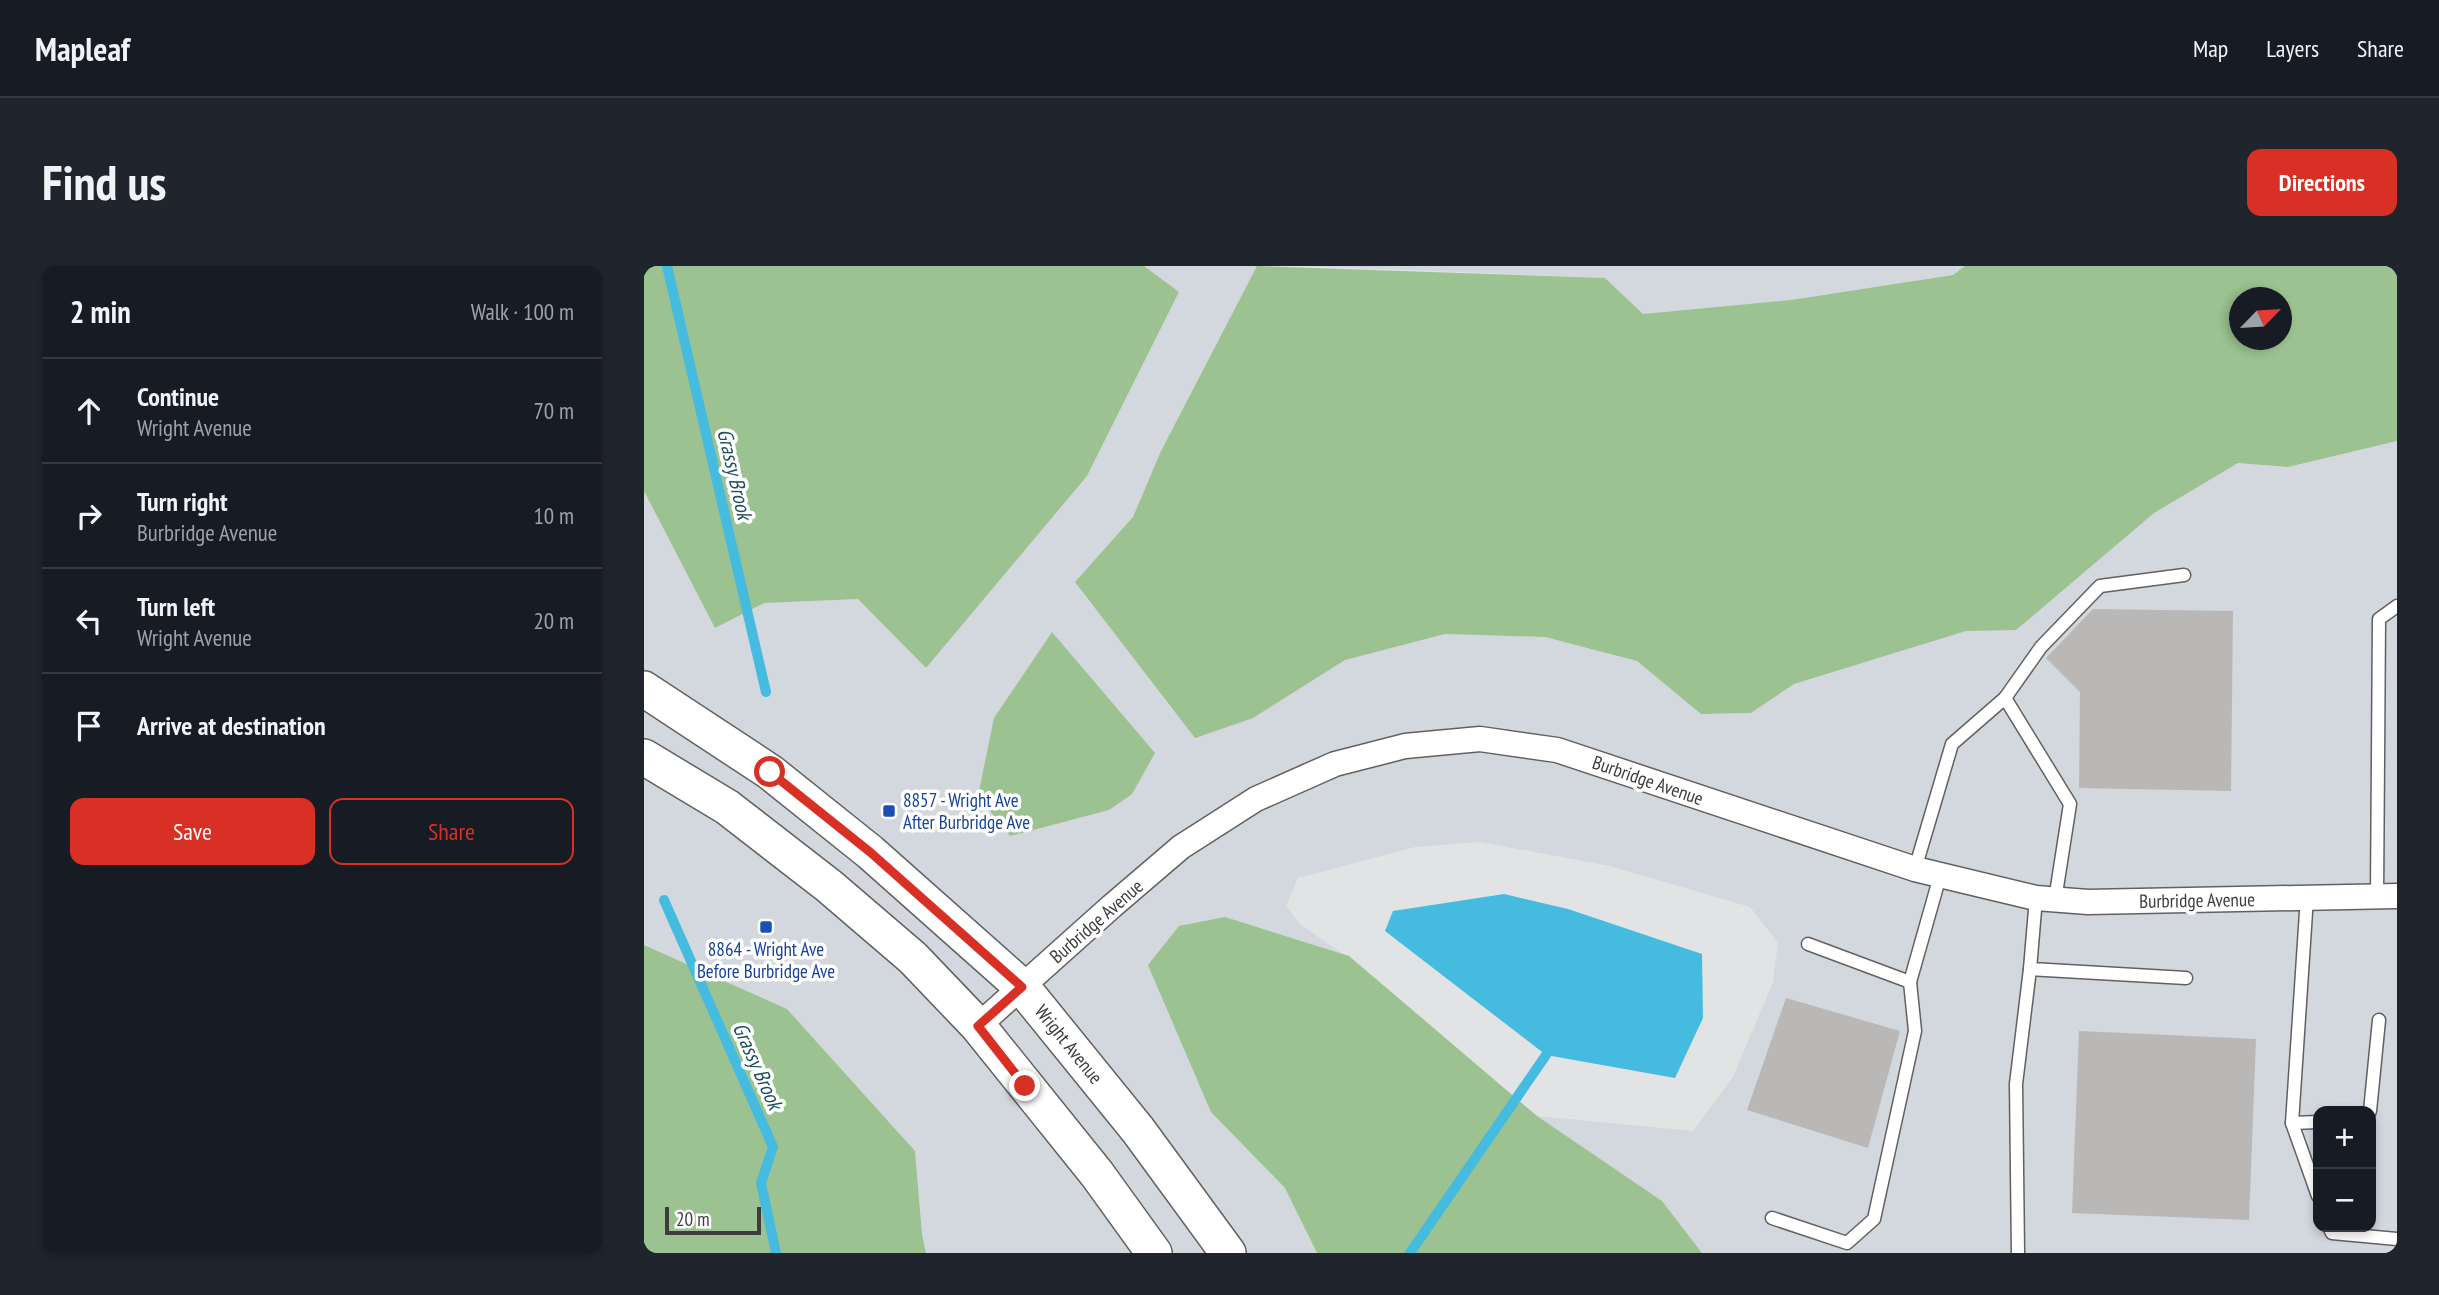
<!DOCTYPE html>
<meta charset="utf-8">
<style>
body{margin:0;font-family:"PT Sans Narrow",sans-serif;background:#20242c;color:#f1f3f6}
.controls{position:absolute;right:21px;bottom:21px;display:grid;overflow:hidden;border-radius:14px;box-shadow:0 4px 10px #0003}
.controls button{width:63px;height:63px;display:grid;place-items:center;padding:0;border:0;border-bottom:2px solid #363941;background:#171b24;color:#f1f3f6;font:35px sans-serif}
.compass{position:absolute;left:1585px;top:21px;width:63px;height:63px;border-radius:50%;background:#171b24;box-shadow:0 4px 10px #0003;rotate:65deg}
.scale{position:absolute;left:21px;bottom:18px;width:96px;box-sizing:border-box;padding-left:7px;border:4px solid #3d3d3d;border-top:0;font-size:19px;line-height:24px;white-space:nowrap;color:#3d3d3d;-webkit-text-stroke:5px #fff;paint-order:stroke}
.stop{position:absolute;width:21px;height:21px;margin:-16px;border:5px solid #d93025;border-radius:50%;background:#fff}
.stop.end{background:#d93025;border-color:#fff;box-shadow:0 2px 7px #0008}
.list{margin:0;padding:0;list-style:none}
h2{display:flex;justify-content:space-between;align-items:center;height:91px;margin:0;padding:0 28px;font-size:30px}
h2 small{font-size:23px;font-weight:400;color:#9ea1a6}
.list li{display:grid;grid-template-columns:46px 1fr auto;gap:21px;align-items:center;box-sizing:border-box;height:105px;padding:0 28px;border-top:2px solid #363941}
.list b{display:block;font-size:26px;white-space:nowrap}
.list p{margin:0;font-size:23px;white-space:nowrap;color:#9ea1a6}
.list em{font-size:23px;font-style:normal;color:#9ea1a6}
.actions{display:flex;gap:14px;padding:21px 28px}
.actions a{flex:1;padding:16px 0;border:2px solid #d93025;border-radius:14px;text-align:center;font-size:24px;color:#d93025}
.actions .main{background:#d93025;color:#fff}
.icon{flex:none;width:38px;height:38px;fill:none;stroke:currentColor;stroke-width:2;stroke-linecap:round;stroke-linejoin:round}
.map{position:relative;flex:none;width:1753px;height:987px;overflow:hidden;border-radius:14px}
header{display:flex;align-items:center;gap:42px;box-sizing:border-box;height:98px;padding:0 35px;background:#171b24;border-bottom:2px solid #363941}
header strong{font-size:33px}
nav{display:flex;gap:38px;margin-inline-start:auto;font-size:24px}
.intro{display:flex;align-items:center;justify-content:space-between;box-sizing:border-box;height:168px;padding:0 42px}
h1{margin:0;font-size:49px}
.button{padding:18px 32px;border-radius:14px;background:#d93025;color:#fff;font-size:24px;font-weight:700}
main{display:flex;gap:42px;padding:0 42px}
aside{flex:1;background:#171b24;border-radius:14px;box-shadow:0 4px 10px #0003}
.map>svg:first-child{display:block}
</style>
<header>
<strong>Mapleaf</strong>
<nav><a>Map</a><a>Layers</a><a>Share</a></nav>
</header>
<div class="intro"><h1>Find us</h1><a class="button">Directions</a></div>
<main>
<aside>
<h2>2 min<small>Walk · 100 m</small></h2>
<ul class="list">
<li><svg class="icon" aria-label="ahead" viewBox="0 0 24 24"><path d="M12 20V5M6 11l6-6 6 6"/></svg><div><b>Continue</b><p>Wright Avenue</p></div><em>70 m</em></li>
<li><svg class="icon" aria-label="right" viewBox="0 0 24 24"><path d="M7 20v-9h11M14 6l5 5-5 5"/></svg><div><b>Turn right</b><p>Burbridge Avenue</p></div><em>10 m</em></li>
<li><svg class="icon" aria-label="left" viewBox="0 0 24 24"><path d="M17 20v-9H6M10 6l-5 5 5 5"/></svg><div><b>Turn left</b><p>Wright Avenue</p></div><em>20 m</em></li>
<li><svg class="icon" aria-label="arrive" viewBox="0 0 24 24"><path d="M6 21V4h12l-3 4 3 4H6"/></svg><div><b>Arrive at destination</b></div></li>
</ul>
<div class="actions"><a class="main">Save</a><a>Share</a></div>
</aside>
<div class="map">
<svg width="1753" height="987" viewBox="0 0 1753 987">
<rect width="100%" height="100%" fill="#e2e3e4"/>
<!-- built -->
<g fill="#d3d7de" fill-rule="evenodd">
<path d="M500,0h113l-96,185 -28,66 -57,65 177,136 91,-58 101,-26 100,3 92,24 64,53 50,-1 43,-29 172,-53 50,-2 138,-117 84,-49 50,4 109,-26v812h-695l-40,-52 -125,-85 156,15 40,-54 40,-95 5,-39 -28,-36 -140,-41 -130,-24 -65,5 -117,31 -12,28 15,19 44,30 -120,-38 -14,195 74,76 32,65h-391l-4,-19 -7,-83 -128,-142 -143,-64v-454l71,137 49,-25 94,-4 68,69 161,-192 92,-184zM1674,845h53v116h-53z"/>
<polygon points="660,0 1321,0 1309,9 1147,34 999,48 961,12"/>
</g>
<!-- green -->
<g fill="#9bc290" fill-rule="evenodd">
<polygon points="0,0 500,0 535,26 443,210 282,402 214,333 120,337 71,362 0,225"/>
<path d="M613,0l348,12 38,36 148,-14 162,-25 12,-9h432v175l-109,26 -50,-4 -84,50 -138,117 -50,1 -172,53 -43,29 -50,1 -64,-53 -92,-24 -100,-3 -100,26 -92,58 -58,20 -120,-156 58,-65 28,-66zM1596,32h42v42h-42z"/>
<polygon points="408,366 511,487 488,528 465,544 366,570 334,530 350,452"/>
<polygon points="581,651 705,690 893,850 1018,935 1058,987 673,987 641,922 567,846 504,699 535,660"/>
<polygon points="0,679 143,743 271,885 278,968 282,987 0,987"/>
</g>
<!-- water -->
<polygon fill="#46bbe0" points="860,628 924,643 1058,688 1059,752 1031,812 902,789 741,665 749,645"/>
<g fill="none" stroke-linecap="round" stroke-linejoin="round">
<!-- stream -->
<g stroke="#46bbe0" stroke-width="10">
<polyline points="23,0 122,426"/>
<polyline points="20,634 129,881 117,917 132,987"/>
<polyline points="766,987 902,789"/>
</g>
</g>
<!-- building -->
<g fill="#b9b8b7">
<polygon points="1449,343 1589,345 1587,525 1435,522 1436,426 1402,392"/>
<polygon points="1142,732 1256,765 1224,882 1103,844"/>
<polygon points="1435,765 1612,773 1605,954 1428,947"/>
</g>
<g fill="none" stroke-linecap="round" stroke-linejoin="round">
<!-- service casing -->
<g stroke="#616162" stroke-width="15">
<g id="service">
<polyline points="1271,603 1308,478 1361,432"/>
<polyline points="1733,630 1735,353 1753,340"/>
<polyline points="1663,631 1648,857 1674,856"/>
<polyline points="1392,632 1386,703 1542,712"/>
<polyline points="1411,634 1426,538 1361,432 1397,381 1456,320 1540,309"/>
<polyline points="1164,678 1266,716 1296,610"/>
<polyline points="1726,845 1735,754"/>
<polyline points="1648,857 1674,930"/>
<polyline points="1128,952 1203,977 1230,953 1271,765 1266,716"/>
<polyline points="1685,961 1688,967 1753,973"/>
<polyline points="1374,987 1372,818 1386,703"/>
</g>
</g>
<!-- minor casing -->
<g stroke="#616162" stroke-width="27">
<polyline id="minor" points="334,760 468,640 537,581 612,533 691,498 761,480 836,473 913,484 1271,603 1392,632 1444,636 1753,630"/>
</g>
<!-- secondary casing -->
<g stroke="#616162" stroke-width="38">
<g id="secondary">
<polyline points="0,423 126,506 226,586 378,721 494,864 584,987"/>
<polyline points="0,491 83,541 185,620 269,692 334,760 453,908 510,987"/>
</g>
</g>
<!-- service -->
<use href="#service" stroke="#fff" stroke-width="12"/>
<!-- minor -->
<use href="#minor" stroke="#fff" stroke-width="24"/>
<!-- secondary -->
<use href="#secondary" stroke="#fff" stroke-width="35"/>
</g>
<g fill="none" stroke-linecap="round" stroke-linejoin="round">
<!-- route -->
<polyline stroke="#d93025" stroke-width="9" points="126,506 226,586 378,721 334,760 381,820"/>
</g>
<!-- markers -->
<g fill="#1a4fb4" stroke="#fff" stroke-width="2.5">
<rect x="238" y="538" width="14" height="14" rx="3.5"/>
<rect x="115" y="654" width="14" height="14" rx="3.5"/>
</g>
<g text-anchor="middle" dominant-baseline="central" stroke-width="7" stroke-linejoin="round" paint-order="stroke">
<!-- street labels -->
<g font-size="19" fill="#3d3d3d" stroke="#fff">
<text transform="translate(1004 514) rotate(19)">Burbridge Avenue</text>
<text transform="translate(1553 634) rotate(-1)">Burbridge Avenue</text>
<text transform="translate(452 655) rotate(-41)">Burbridge Avenue</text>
<text transform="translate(425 778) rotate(51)">Wright Avenue</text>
</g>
<!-- transit labels -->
<g font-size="19" fill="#164399" stroke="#fff" text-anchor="start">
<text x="259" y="534">8857 - Wright Ave<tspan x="259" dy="22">After Burbridge Ave</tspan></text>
<text x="122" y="683" text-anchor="middle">8864 - Wright Ave<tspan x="122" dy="22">Before Burbridge Ave</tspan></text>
</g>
<!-- water labels -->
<g font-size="21" font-style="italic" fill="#1f505f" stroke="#fff">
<text transform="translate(91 208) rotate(77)">Grassy Brook</text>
<text transform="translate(114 800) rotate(66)">Grassy Brook</text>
</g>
</g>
</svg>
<div class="controls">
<button>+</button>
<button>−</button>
</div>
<svg class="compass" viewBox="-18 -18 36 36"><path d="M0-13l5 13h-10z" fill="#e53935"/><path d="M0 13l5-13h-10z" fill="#9ea1a6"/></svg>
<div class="scale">20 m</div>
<div class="stop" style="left:126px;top:506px"></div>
<div class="stop end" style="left:381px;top:820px"></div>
</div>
</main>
